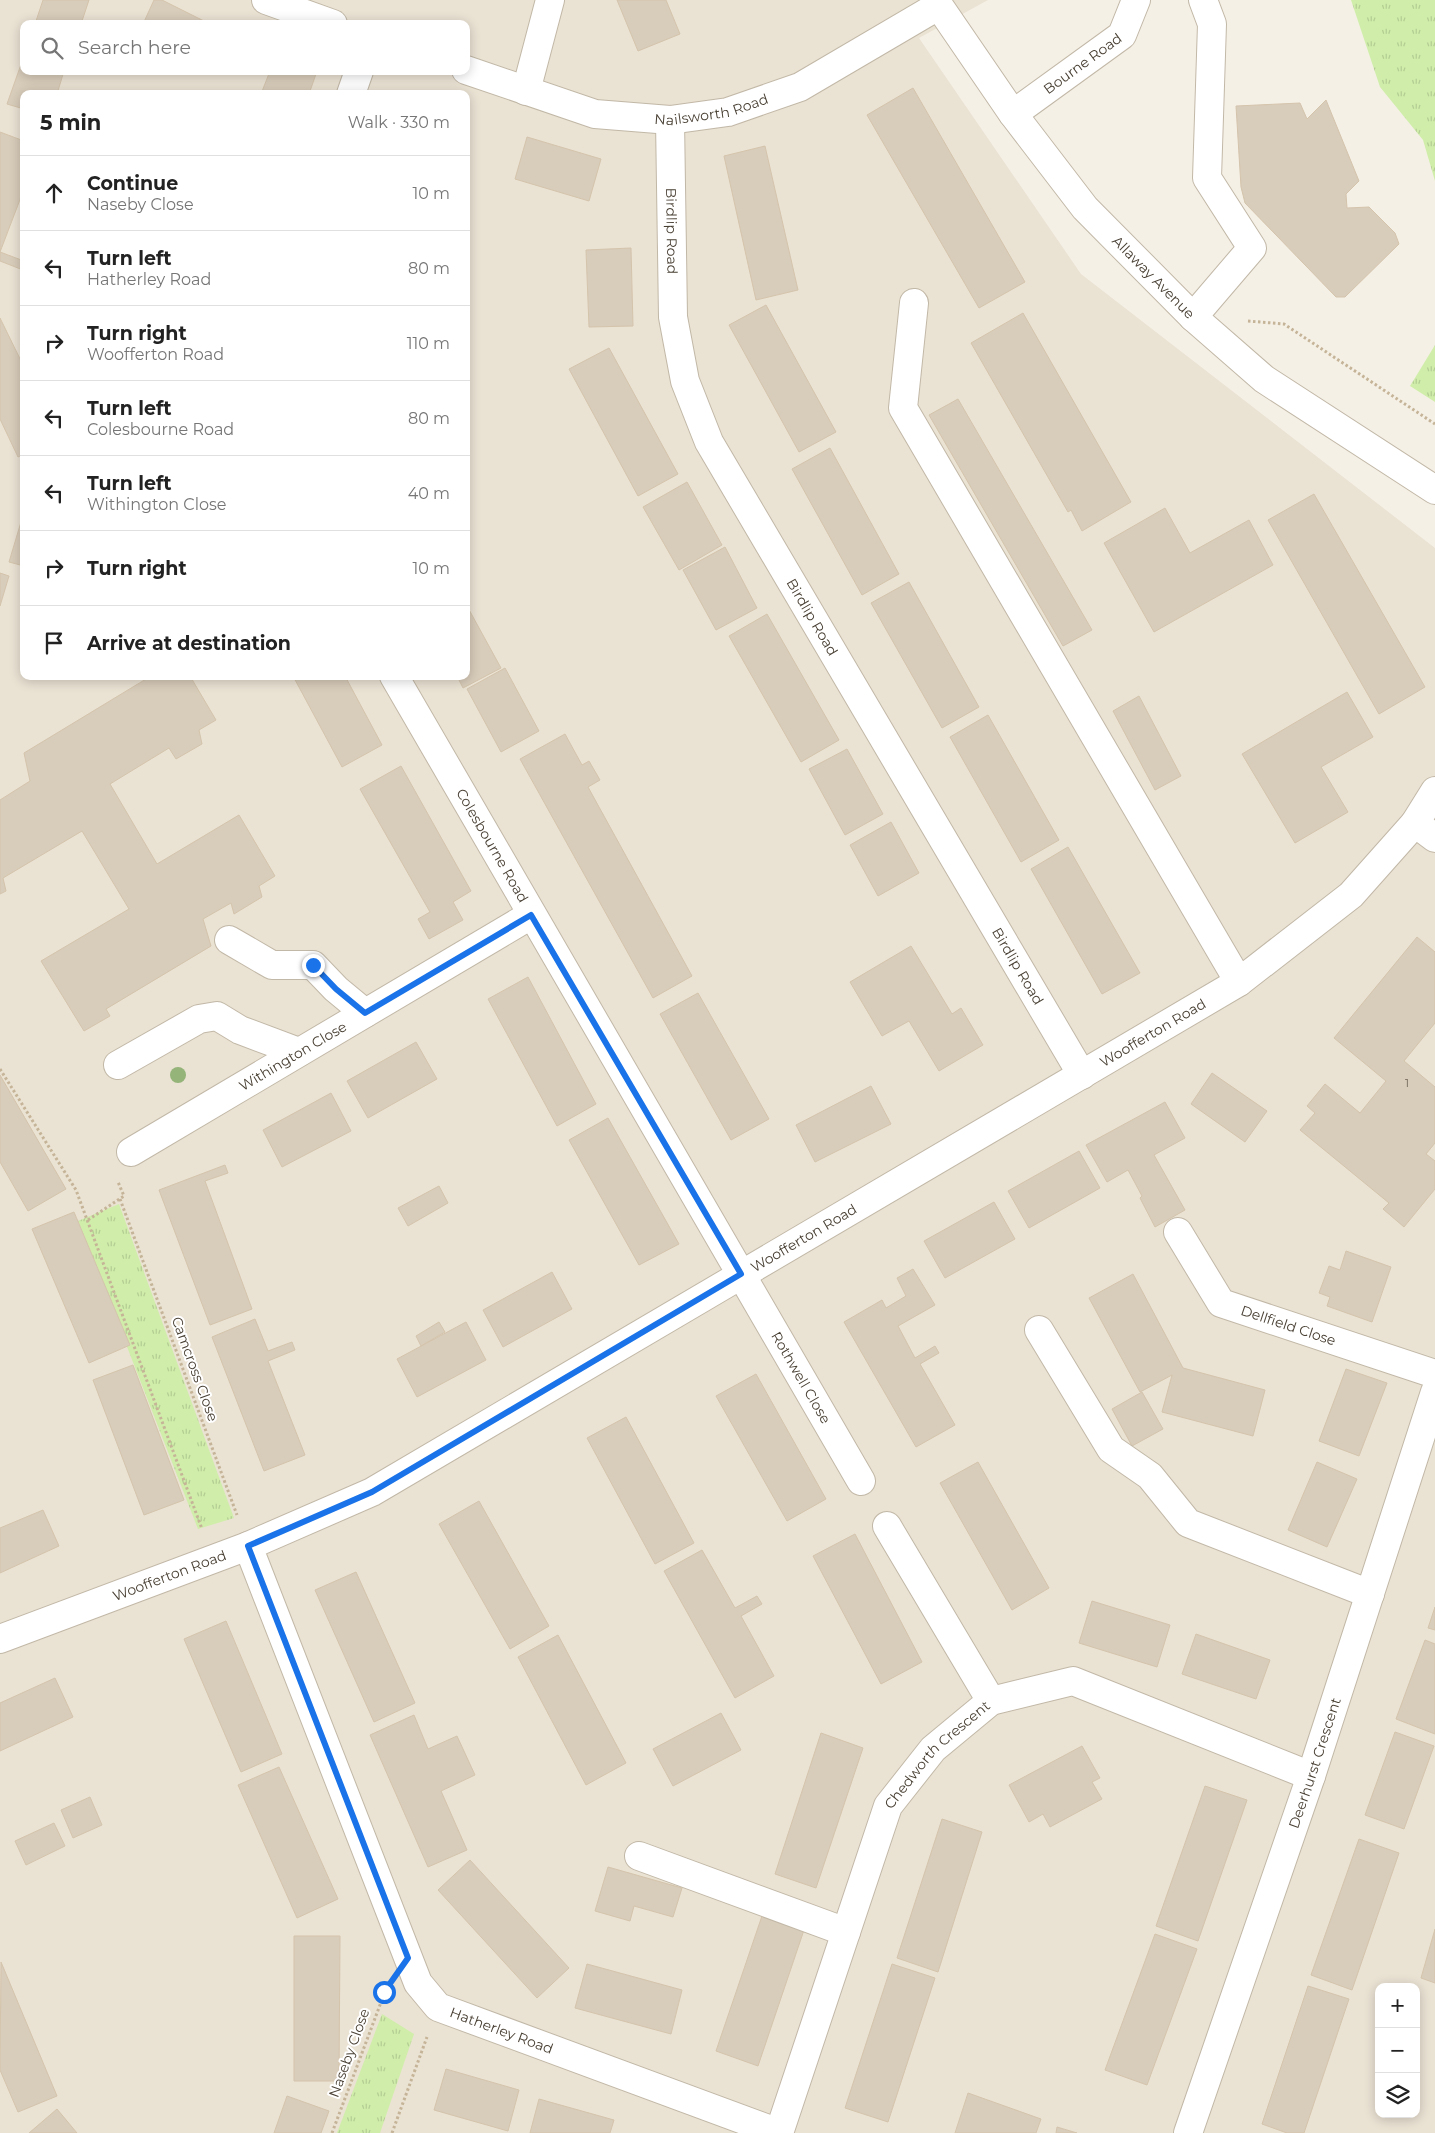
<!DOCTYPE html>
<meta charset="utf-8">
<style>
body{margin:0;font-family:Montserrat,sans-serif;background:#f2f2f2;color:#222}
.controls{position:absolute;right:15px;bottom:15px;display:grid;overflow:hidden;border-radius:10px;box-shadow:0 2px 12px #0003}
.controls button{width:45px;height:45px;display:grid;place-items:center;padding:0;border:0;border-bottom:1px solid #e0e0e0;background:#fff;color:#222;font:25px sans-serif}
.stop{position:absolute;width:15px;height:15px;margin:-11px;border:4px solid #1a73e8;border-radius:50%;background:#fff}
.stop.end{background:#1a73e8;border-color:#fff;box-shadow:0 1px 5px #0008}
.list{margin:0;padding:0;list-style:none}
h2{display:flex;justify-content:space-between;align-items:center;height:65px;margin:0;padding:0 20px;font-size:21px}
h2 small{font-size:16px;font-weight:400;color:#767676}
.list li{display:grid;grid-template-columns:32px 1fr auto;gap:15px;align-items:center;box-sizing:border-box;height:75px;padding:0 20px;border-top:1px solid #e0e0e0}
.list b{display:block;font-size:19px;white-space:nowrap}
.list p{margin:0;font-size:16px;white-space:nowrap;color:#767676}
.list em{font-size:16px;font-style:normal;color:#767676}
.icon{flex:none;width:28px;height:28px;fill:none;stroke:currentColor;stroke-width:2;stroke-linecap:round;stroke-linejoin:round}
.map{position:relative;flex:none;width:1435px;height:2133px;overflow:hidden}
.search{position:absolute;background:#fff;box-shadow:0 2px 12px #0003;left:20px;top:20px;width:450px;height:55px;display:flex;align-items:center;gap:12px;box-sizing:border-box;padding:0 18px;border-radius:10px;color:#767676;font-size:19px}
.panel{position:absolute;background:#fff;box-shadow:0 2px 12px #0003;left:20px;top:90px;width:450px;height:590px;border-radius:10px}
.map>svg:first-child{display:block}
</style>
<div class="map">
<svg width="1435" height="2133" viewBox="0 0 1435 2133">
<defs>
<pattern id="grass-tufts" width="24" height="20" patternUnits="userSpaceOnUse" patternTransform="scale(1.25)"><rect width="24" height="20" fill="#d0eeaa"/><path d="M3 7l-1-3M5 7V3M7 7l1-3M15 17l-1-3M17 17v-4M19 17l1-3" fill="none" stroke="#b4cd93"/></pattern>
</defs>
<rect width="100%" height="100%" fill="#f5f0e6"/>
<!-- residential -->
<path fill="#eae2d3" fill-rule="evenodd" d="M0,0h988l-69,38 162,236 354,274v1585h-1435zM24,24h442v47h-442zM24,94h442v582h-442zM1379,1987h37v127h-37z"/>
<!-- grass -->
<g fill="url(#grass-tufts)">
<polygon points="1351,0 1435,0 1435,181 1423,140 1380,87"/>
<polygon points="1435,345 1435,402 1410,386"/>
<polygon points="119,1204 234,1518 198,1529 78,1221"/>
<polygon points="382,2014 414,2034 380,2133 337,2133"/>
</g>
<!-- building -->
<g fill="#d8ccba" stroke="#d4c4ac">
<polygon points="43,0 89,0 81,24 35,24"/>
<polygon points="154,0 162,0 210,24 143,24"/>
<polygon points="617,0 666,0 680,34 638,51"/>
<polygon points="24,56 24,71 64,71 57,94 24,94 24,109 7,104"/>
<polygon points="270,71 317,71 309,94 261,94"/>
<polygon points="913,88 1025,282 979,308 867,115"/>
<polygon points="1326,100 1359,181 1346,194 1347,208 1369,207 1395,233 1399,244 1345,297 1336,297 1245,203 1241,187 1236,106 1300,103 1307,119"/>
<polygon points="0,132 24,141 24,189 0,252"/>
<polygon points="527,137 601,159 589,201 515,179"/>
<polygon points="765,146 798,290 756,300 724,156"/>
<polygon points="631,248 633,326 589,327 586,250"/>
<polygon points="0,252 24,261 23,270 0,261"/>
<polygon points="766,305 836,432 799,452 729,325"/>
<polygon points="1023,313 1131,502 1082,531 1071,510 1068,512 971,343"/>
<polygon points="0,318 24,367 24,454 18,457 0,419"/>
<polygon points="609,348 678,474 638,496 569,369"/>
<polygon points="958,399 1092,630 1063,646 929,415"/>
<polygon points="830,448 899,574 862,595 792,469"/>
<polygon points="687,482 722,545 679,570 643,507"/>
<polygon points="1314,494 1425,687 1379,714 1268,520"/>
<polygon points="1165,508 1190,553 1249,520 1273,565 1154,632 1104,543"/>
<polygon points="24,512 24,566 9,562"/>
<polygon points="725,547 757,608 716,630 683,570"/>
<polygon points="0,573 9,576 0,606"/>
<polygon points="909,582 979,707 942,728 871,603"/>
<polygon points="467,606 501,668 463,688 457,676 466,676"/>
<polygon points="767,614 839,740 801,762 729,636"/>
<polygon points="505,668 539,731 501,752 467,689"/>
<polygon points="151,676 190,676 216,720 199,730 202,744 176,759 169,748 110,784 157,864 239,815 275,876 259,886 262,897 234,914 231,903 203,919 211,946 106,1009 110,1016 84,1031 41,961 129,909 82,831 3,878 6,891 0,894 0,800 30,781 24,753"/>
<polygon points="293,676 345,676 382,745 342,767"/>
<polygon points="1347,692 1373,737 1321,767 1348,812 1295,843 1242,754"/>
<polygon points="1139,696 1181,776 1155,790 1113,711"/>
<polygon points="988,715 1059,840 1021,862 950,737"/>
<polygon points="565,734 582,765 589,761 600,780 588,787 692,976 653,998 520,759"/>
<polygon points="847,749 883,814 845,835 809,769"/>
<polygon points="401,766 471,891 453,902 463,920 429,939 418,919 430,912 360,789"/>
<polygon points="891,822 919,873 878,896 850,845"/>
<polygon points="1068,847 1140,973 1102,994 1031,869"/>
<polygon points="1417,937 1435,952 1435,1023 1404,1061 1435,1087 1435,1143 1426,1154 1435,1161 1435,1189 1404,1227 1383,1209 1389,1203 1300,1130 1315,1113 1307,1106 1325,1084 1360,1113 1386,1081 1334,1038"/>
<polygon points="911,946 952,1014 961,1008 983,1045 939,1071 909,1021 882,1036 850,982"/>
<polygon points="528,977 596,1104 557,1126 488,999"/>
<polygon points="698,993 769,1119 731,1140 660,1014"/>
<polygon points="416,1042 437,1079 368,1118 347,1081"/>
<polygon points="1212,1073 1267,1111 1245,1142 1191,1104"/>
<polygon points="0,1075 66,1189 28,1211 0,1162"/>
<polygon points="871,1086 891,1124 815,1162 796,1125"/>
<polygon points="331,1093 351,1131 282,1167 263,1130"/>
<polygon points="1165,1102 1185,1138 1154,1155 1185,1210 1155,1227 1140,1198 1142,1196 1128,1170 1107,1182 1086,1145"/>
<polygon points="608,1118 679,1244 639,1265 569,1140"/>
<polygon points="1079,1151 1100,1188 1029,1228 1008,1191"/>
<polygon points="225,1165 228,1173 205,1181 252,1309 210,1325 159,1190"/>
<polygon points="439,1186 448,1203 408,1226 398,1208"/>
<polygon points="994,1202 1015,1239 945,1278 924,1241"/>
<polygon points="74,1212 130,1345 89,1363 32,1229"/>
<polygon points="1346,1251 1391,1267 1372,1322 1327,1306 1330,1297 1319,1293 1329,1266 1340,1270"/>
<polygon points="913,1269 935,1305 898,1326 915,1358 935,1346 939,1353 920,1364 955,1425 916,1447 844,1322 882,1300 886,1308 906,1296 897,1278"/>
<polygon points="552,1272 572,1309 503,1347 483,1310"/>
<polygon points="1133,1274 1183,1368 1265,1390 1253,1436 1162,1412 1172,1375 1140,1392 1089,1298"/>
<polygon points="255,1319 268,1351 292,1342 295,1350 268,1361 305,1455 264,1471 212,1337"/>
<polygon points="439,1322 445,1332 421,1346 416,1336"/>
<polygon points="466,1322 486,1360 417,1397 397,1359"/>
<polygon points="133,1365 184,1500 144,1515 93,1380"/>
<polygon points="1346,1369 1387,1383 1359,1456 1319,1441"/>
<polygon points="756,1374 826,1499 787,1521 716,1396"/>
<polygon points="1142,1392 1163,1429 1132,1446 1112,1409"/>
<polygon points="626,1417 694,1543 655,1564 587,1438"/>
<polygon points="978,1462 1049,1588 1012,1610 940,1483"/>
<polygon points="1317,1462 1357,1479 1327,1547 1288,1530"/>
<polygon points="479,1501 549,1626 510,1649 439,1524"/>
<polygon points="43,1510 59,1546 0,1573 0,1528"/>
<polygon points="855,1534 922,1662 881,1684 813,1556"/>
<polygon points="702,1550 735,1608 757,1596 762,1604 741,1616 774,1676 735,1698 664,1571"/>
<polygon points="356,1572 415,1703 374,1722 315,1590"/>
<polygon points="1092,1601 1170,1625 1157,1667 1079,1643"/>
<polygon points="1435,1607 1435,1630 1428,1628"/>
<polygon points="226,1621 282,1754 241,1772 184,1639"/>
<polygon points="1196,1634 1270,1660 1256,1699 1182,1674"/>
<polygon points="558,1635 626,1763 586,1785 518,1657"/>
<polygon points="1425,1640 1435,1644 1435,1734 1396,1719"/>
<polygon points="55,1678 73,1717 0,1751 0,1703"/>
<polygon points="721,1713 741,1750 673,1786 653,1749"/>
<polygon points="414,1715 428,1749 457,1736 475,1775 441,1791 467,1850 428,1867 370,1735"/>
<polygon points="1395,1732 1434,1746 1404,1829 1365,1815"/>
<polygon points="821,1733 863,1748 816,1888 775,1874"/>
<polygon points="1082,1746 1100,1778 1092,1782 1102,1799 1050,1827 1043,1814 1029,1822 1009,1785"/>
<polygon points="279,1767 338,1899 297,1918 238,1785"/>
<polygon points="1205,1786 1247,1800 1198,1941 1156,1926"/>
<polygon points="90,1797 102,1825 73,1838 61,1810"/>
<polygon points="942,1819 982,1832 938,1972 897,1958"/>
<polygon points="54,1823 65,1846 26,1865 15,1841"/>
<polygon points="1359,1839 1399,1853 1352,1990 1311,1975"/>
<polygon points="470,1860 569,1968 537,1998 438,1890"/>
<polygon points="608,1867 682,1888 673,1917 634,1906 630,1921 595,1911"/>
<polygon points="763,1913 805,1927 758,2066 716,2051"/>
<polygon points="1435,1929 1435,1983 1421,1978"/>
<polygon points="1155,1934 1197,1949 1147,2085 1105,2070"/>
<polygon points="294,1936 340,1936 339,2081 294,2081"/>
<polygon points="1,1962 57,2096 18,2112 0,2070"/>
<polygon points="587,1964 682,1990 671,2034 575,2008"/>
<polygon points="892,1964 935,1978 888,2122 845,2108"/>
<polygon points="1308,1986 1349,1999 1304,2133 1287,2133 1262,2124"/>
<polygon points="446,2069 519,2090 508,2131 434,2110"/>
<polygon points="968,2093 1041,2119 1036,2133 955,2133"/>
<polygon points="287,2096 329,2111 321,2133 274,2133"/>
<polygon points="539,2099 614,2120 610,2133 530,2133"/>
<polygon points="57,2109 77,2133 29,2133"/>
<polygon points="1057,2127 1077,2133 1056,2133"/>
</g>
<g fill="none" stroke-linecap="round" stroke-linejoin="round">
<!-- minor casing -->
<g stroke="#c2b8a7" stroke-width="30">
<g id="minor">
<polyline points="266,0 333,24"/>
<path id="s1" d="M935,0l78,114 72,94 108,109 71,62 171,111"/>
<path id="s2" d="M466,70l129,44 75,6 58,-8 72,-25 138,-81"/>
<polyline points="526,91 550,0"/>
<polyline points="351,94 359,71"/>
<path id="s3" d="M1013,114l109,-79 14,-35"/>
<path id="s4" d="M670,120l3,197 12,64 24,61 373,633"/>
<polyline points="914,303 903,408 1239,982"/>
<polyline points="1193,317 1252,248 1207,178 1212,24 1203,0"/>
<path id="s5" d="M394,676l467,805"/>
<polyline points="1415,823 1435,838"/>
<polyline points="229,940 272,965 313,965 336,989 365,1013"/>
<polyline points="118,1065 199,1019 217,1016 240,1030 299,1052"/>
<path id="s6" d="M131,1152l400,-237"/>
<path id="s7" d="M1178,1232l43,71 214,71"/>
<polyline points="1039,1330 1111,1449 1150,1476 1188,1523 1370,1594"/>
<polyline points="887,1526 991,1701"/>
<path id="s8" d="M248,1546l170,437 20,24 341,126"/>
<path id="s9" d="M0,1639l248,-93 124,-54 867,-510 112,-87 64,-72 20,-32"/>
<polyline points="639,1856 846,1932"/>
<path id="s10" d="M779,2133l109,-327 45,-57 58,-48 82,-20 238,95"/>
<path id="s11" d="M1188,2133l123,-357 124,-384"/>
</g>
</g>
<!-- path -->
<g stroke="#c5b497" stroke-width="3" stroke-dasharray="2.5 2.5" stroke-linecap="butt">
<polyline points="1248,321 1284,324 1435,424"/>
<polyline points="0,1069 76,1190 202,1529"/>
<polyline points="120,1199 237,1515"/>
<polyline points="88,1220 124,1196 118,1182"/>
<polyline points="332,2133 386,1989"/>
<polyline points="392,2133 427,2037"/>
</g>
<!-- minor -->
<use href="#minor" stroke="#fff" stroke-width="28"/>
</g>
<!-- trees -->
<circle fill="#95b479" cx="178" cy="1075" r="8"/>
<g fill="none" stroke-linecap="round" stroke-linejoin="round">
<!-- route -->
<polyline stroke="#1a73e8" stroke-width="6" points="313,965 336,989 365,1013 531,915 741,1274 372,1492 248,1546 408,1958 384,1992"/>
</g>
<g text-anchor="middle" dominant-baseline="central" stroke-width="4" stroke-linejoin="round" paint-order="stroke">
<!-- number labels -->
<g font-size="11" fill="#6d6356">
<text x="1407" y="1083">1</text>
</g>
<!-- street labels -->
<g font-size="14" fill="#494034" stroke="#fff">
<text stroke="none"><textPath href="#s3" startOffset="86">Bourne Road</textPath></text>
<text stroke="none"><textPath href="#s2" startOffset="254">Nailsworth Road</textPath></text>
<text stroke="none"><textPath href="#s4" startOffset="111">Birdlip Road</textPath></text>
<text stroke="none"><textPath href="#s1" startOffset="354">Allaway Avenue</textPath></text>
<text stroke="none"><textPath href="#s4" startOffset="531">Birdlip Road</textPath></text>
<text stroke="none"><textPath href="#s5" startOffset="196">Colesbourne Road</textPath></text>
<text stroke="none"><textPath href="#s4" startOffset="936">Birdlip Road</textPath></text>
<text stroke="none"><textPath href="#s9" startOffset="1306">Woofferton Road</textPath></text>
<text stroke="none"><textPath href="#s6" startOffset="188">Withington Close</textPath></text>
<text stroke="none"><textPath href="#s9" startOffset="901">Woofferton Road</textPath></text>
<text stroke="none"><textPath href="#s7" startOffset="154">Dellfield Close</textPath></text>
<text transform="translate(195 1369) rotate(70)">Camcross Close</text>
<text stroke="none"><textPath href="#s5" startOffset="811">Rothwell Close</textPath></text>
<text stroke="none"><textPath href="#s9" startOffset="181">Woofferton Road</textPath></text>
<text stroke="none"><textPath href="#s10" startOffset="416">Chedworth Crescent</textPath></text>
<text stroke="none"><textPath href="#s11" startOffset="391">Deerhurst Crescent</textPath></text>
<text stroke="none"><textPath href="#s8" startOffset="568">Hatherley Road</textPath></text>
<text transform="translate(349 2053) rotate(-70)">Naseby Close</text>
</g>
</g>
</svg>
<div class="controls">
<button>+</button>
<button>−</button>
<button><svg class="icon" aria-label="layers" viewBox="0 0 24 24"><path d="M12 4l9 5-9 5-9-5zM3 14l9 5 9-5"/></svg></button>
</div>
<div class="stop" style="left:384px;top:1992px"></div>
<div class="stop end" style="left:313px;top:965px"></div>
<div class="search"><svg class="icon" aria-label="search" viewBox="0 0 24 24"><circle cx="10" cy="10" r="6"/><path d="M15 15l6 6"/></svg>Search here</div>
<section class="panel">
<h2>5 min<small>Walk · 330 m</small></h2>
<ul class="list">
<li><svg class="icon" aria-label="ahead" viewBox="0 0 24 24"><path d="M12 20V5M6 11l6-6 6 6"/></svg><div><b>Continue</b><p>Naseby Close</p></div><em>10 m</em></li>
<li><svg class="icon" aria-label="left" viewBox="0 0 24 24"><path d="M17 20v-9H6M10 6l-5 5 5 5"/></svg><div><b>Turn left</b><p>Hatherley Road</p></div><em>80 m</em></li>
<li><svg class="icon" aria-label="right" viewBox="0 0 24 24"><path d="M7 20v-9h11M14 6l5 5-5 5"/></svg><div><b>Turn right</b><p>Woofferton Road</p></div><em>110 m</em></li>
<li><svg class="icon" aria-label="left" viewBox="0 0 24 24"><path d="M17 20v-9H6M10 6l-5 5 5 5"/></svg><div><b>Turn left</b><p>Colesbourne Road</p></div><em>80 m</em></li>
<li><svg class="icon" aria-label="left" viewBox="0 0 24 24"><path d="M17 20v-9H6M10 6l-5 5 5 5"/></svg><div><b>Turn left</b><p>Withington Close</p></div><em>40 m</em></li>
<li><svg class="icon" aria-label="right" viewBox="0 0 24 24"><path d="M7 20v-9h11M14 6l5 5-5 5"/></svg><div><b>Turn right</b></div><em>10 m</em></li>
<li><svg class="icon" aria-label="arrive" viewBox="0 0 24 24"><path d="M6 21V4h12l-3 4 3 4H6"/></svg><div><b>Arrive at destination</b></div></li>
</ul>
</section>
</div>
